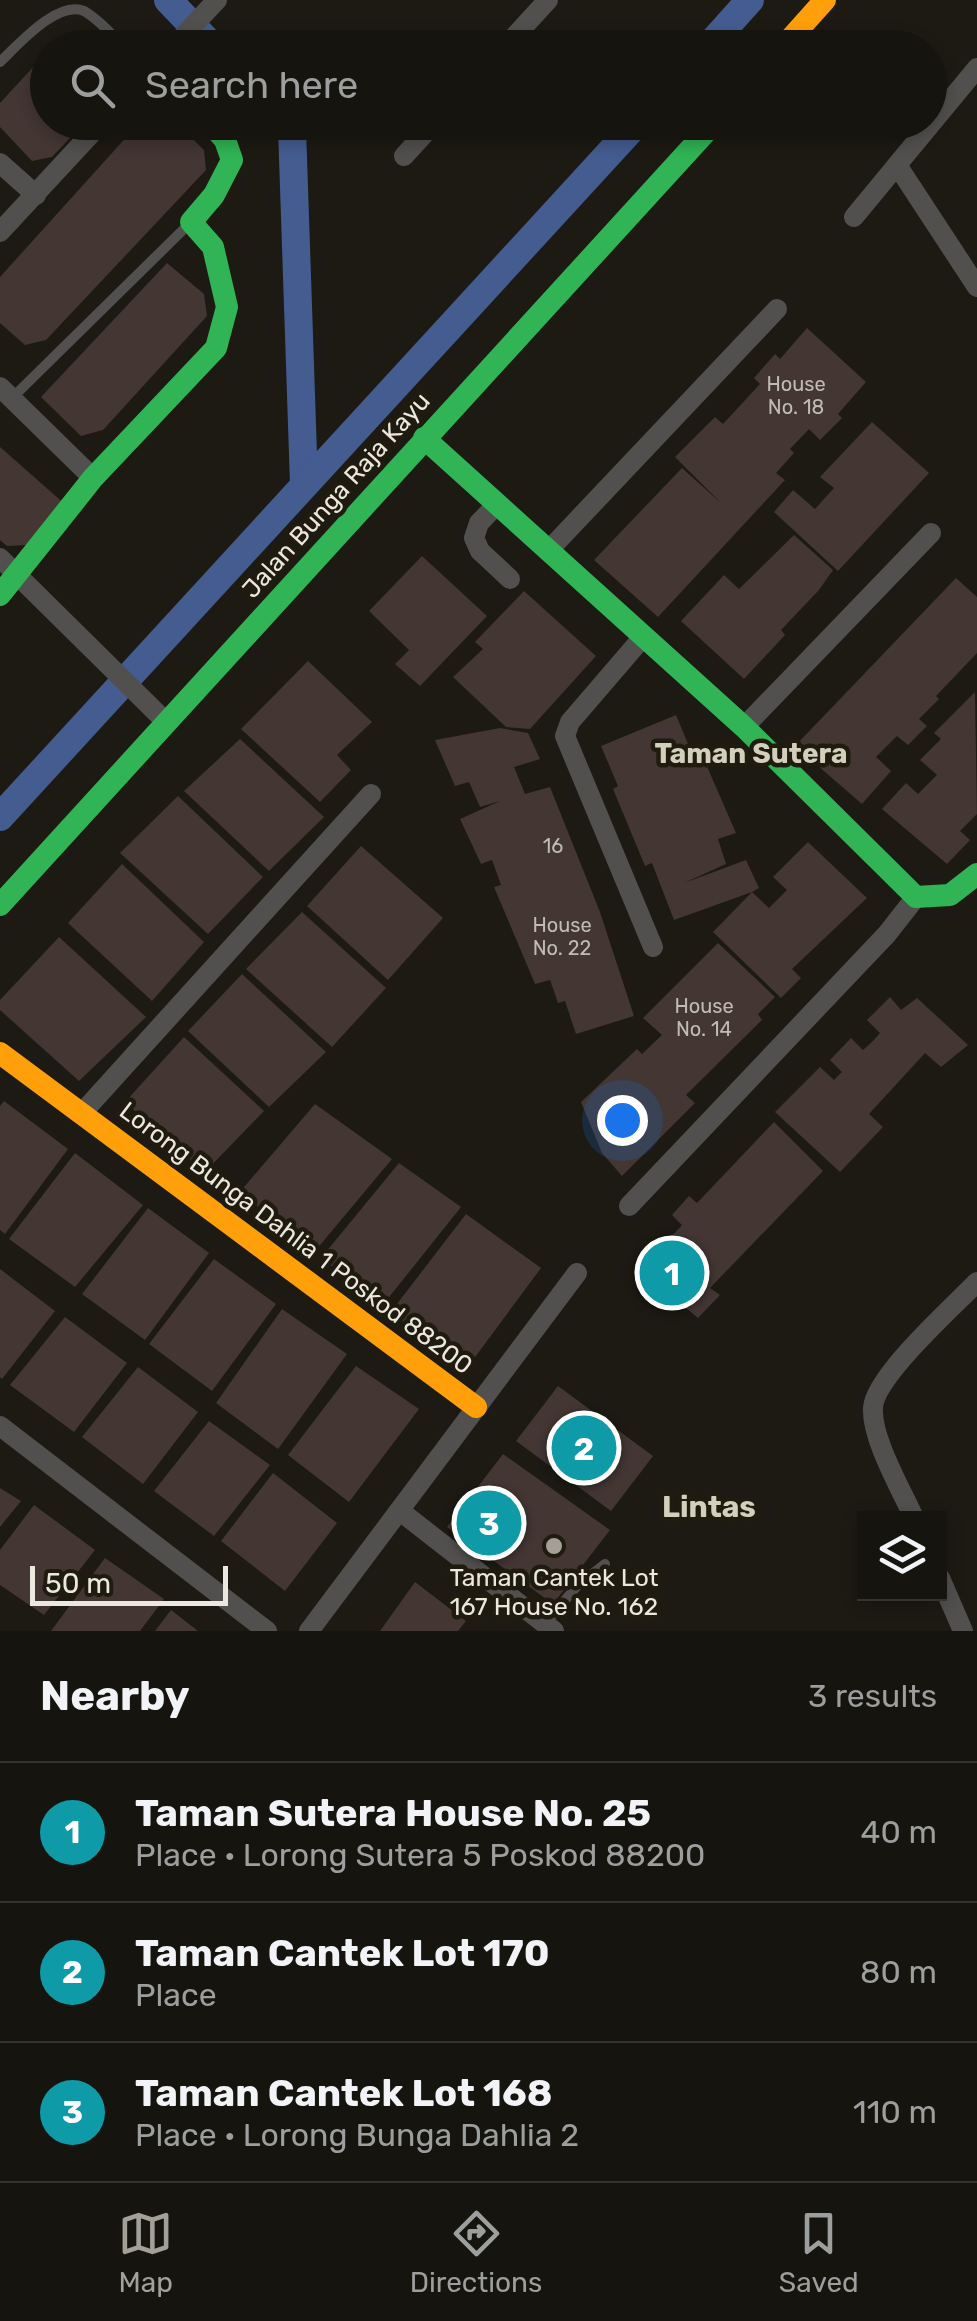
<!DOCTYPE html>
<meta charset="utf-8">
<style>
body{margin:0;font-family:Rubik,sans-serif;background:#22211c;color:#f1f3f6}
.controls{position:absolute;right:30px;bottom:30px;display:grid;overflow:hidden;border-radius:0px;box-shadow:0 5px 15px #0003}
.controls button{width:90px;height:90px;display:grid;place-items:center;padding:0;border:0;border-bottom:2px solid #34332e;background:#15140e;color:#f1f3f6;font:50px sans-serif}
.scale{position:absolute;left:30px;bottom:25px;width:198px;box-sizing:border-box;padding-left:10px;border:5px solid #eae8df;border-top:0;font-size:28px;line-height:35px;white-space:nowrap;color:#eae8df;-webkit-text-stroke:8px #1f1c0f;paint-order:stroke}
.you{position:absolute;left:622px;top:1120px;width:35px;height:35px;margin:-25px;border:8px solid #fff;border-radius:50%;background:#1a73e8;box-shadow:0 0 0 15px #1a73e833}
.badge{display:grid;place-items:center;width:65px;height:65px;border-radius:50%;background:#a2a097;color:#fff;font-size:32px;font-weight:700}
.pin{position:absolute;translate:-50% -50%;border:5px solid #fff;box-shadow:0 2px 10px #0006}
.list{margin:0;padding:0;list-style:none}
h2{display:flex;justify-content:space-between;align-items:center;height:130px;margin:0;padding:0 40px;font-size:42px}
h2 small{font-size:32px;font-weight:400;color:#9d9e9e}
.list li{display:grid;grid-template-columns:65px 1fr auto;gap:30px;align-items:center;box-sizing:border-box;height:140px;padding:0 40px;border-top:2px solid #34332e}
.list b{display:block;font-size:38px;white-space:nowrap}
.list p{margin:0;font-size:32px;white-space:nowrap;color:#9d9e9e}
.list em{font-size:32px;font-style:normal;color:#9d9e9e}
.icon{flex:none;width:55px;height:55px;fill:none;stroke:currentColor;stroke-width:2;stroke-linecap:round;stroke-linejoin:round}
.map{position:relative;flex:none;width:977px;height:1631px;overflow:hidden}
.search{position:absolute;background:#15140e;box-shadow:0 5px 15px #0003;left:30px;right:30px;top:30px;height:110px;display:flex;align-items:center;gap:25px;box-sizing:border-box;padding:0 35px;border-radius:55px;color:#9d9e9e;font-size:38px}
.sheet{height:550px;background:#15140e}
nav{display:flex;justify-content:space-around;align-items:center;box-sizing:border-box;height:140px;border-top:2px solid #34332e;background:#15140e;font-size:28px;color:#9d9e9e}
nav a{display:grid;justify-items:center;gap:5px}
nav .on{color:#a2a097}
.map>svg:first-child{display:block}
</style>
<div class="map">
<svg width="977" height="1631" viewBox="0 0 977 1631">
<rect width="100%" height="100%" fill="#1c1a12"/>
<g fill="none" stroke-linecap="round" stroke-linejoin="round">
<!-- canal -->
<g stroke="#445c90" stroke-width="28">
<polyline points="168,0 214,48"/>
<polyline points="707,48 750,0"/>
<polyline points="287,122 292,128 304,484"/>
<polyline points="0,817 638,122"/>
</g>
</g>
<!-- building -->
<g fill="#433633">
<polygon points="82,34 98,48 50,48 61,36"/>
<polygon points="48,51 48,122 85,122 52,157 32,161 0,127 0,103"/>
<polygon points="140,122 175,122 204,150 206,170 46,340 25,345 0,323 0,277"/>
<polygon points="167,263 204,294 207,316 103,430 81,436 41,397"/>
<polygon points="807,328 866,382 838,414 842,418 820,440 809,429 790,449 794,453 776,473 785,480 658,617 594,560 682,468 721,503 675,457 715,417 723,424 760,384 754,378 775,354 780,359"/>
<polygon points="872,422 929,473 838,571 774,512 793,490 815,509 834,488 820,477"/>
<polygon points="0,447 67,506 26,545 7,546 0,540"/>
<polygon points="794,535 833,570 819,590 781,630 785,635 744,679 681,621 724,575 739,589"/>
<polygon points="422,556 487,616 420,686 395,664 409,650 369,611"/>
<polygon points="956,578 977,597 977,653 936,696 939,699 919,719 927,726 908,745 897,736 876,757 891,771 862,804 795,746"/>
<polygon points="524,591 596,656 530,729 506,727 453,677 483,649 475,642"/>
<polygon points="308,661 372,722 337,755 351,770 320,802 241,729"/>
<polygon points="975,692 977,814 960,831 970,840 947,864 882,809 906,783 918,794 937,775 920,760 941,739 934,733"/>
<polygon points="676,715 694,758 702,755 736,833 718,839 726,864 684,883 746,860 759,888 752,892 769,908 787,890 773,877 808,842 867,898 792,969 801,978 781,998 713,932 752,892 674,920 652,863 645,866 613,789 618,786 601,746"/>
<polygon points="500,728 528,733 540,759 514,767 525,794 550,787 600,912 634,1016 576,1034 565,1001 558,1003 550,980 535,984 494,887 501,885 492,860 481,864 460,819 500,801 480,807 469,782 455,786 435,740"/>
<polygon points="240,739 324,817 269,871 184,791"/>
<polygon points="178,796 263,877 208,934 120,853"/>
<polygon points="361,846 443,918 388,980 307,906"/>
<polygon points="122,864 204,942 152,1001 68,923"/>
<polygon points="302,912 386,988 332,1047 246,969"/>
<polygon points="59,937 146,1017 79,1081 0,1010 0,1000"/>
<polygon points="718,943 775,997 758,1014 762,1020 686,1095 695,1103 622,1176 602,1153 581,1102 637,1049 642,1054 662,1035 643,1018"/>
<polygon points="242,974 326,1052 269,1107 188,1031"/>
<polygon points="890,997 901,1010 917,998 968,1045 941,1067 925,1053 869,1114 883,1127 840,1172 775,1112 820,1067 834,1080 842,1072 830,1060 851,1038 863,1050 873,1041 880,1033 867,1020"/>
<polygon points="184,1037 264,1111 204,1173 125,1102"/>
<polygon points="4,1101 68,1149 5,1234 0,1230 0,1106"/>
<polygon points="315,1104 392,1159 316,1250 239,1193"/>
<polygon points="774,1122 823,1171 710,1288 720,1295 698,1318 656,1283 647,1263 662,1248 674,1257 683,1248 671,1237 682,1225 672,1215 689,1196 697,1203"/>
<polygon points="75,1153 143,1205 75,1287 9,1239"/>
<polygon points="399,1163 461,1207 382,1306 321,1258"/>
<polygon points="148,1208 209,1253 145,1340 82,1294"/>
<polygon points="466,1214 541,1268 467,1368 390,1313"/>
<polygon points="214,1259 276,1304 212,1391 149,1344"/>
<polygon points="0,1269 55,1311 2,1379 0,1377"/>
<polygon points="282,1309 347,1354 278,1449 216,1403"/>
<polygon points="65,1317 127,1363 74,1432 10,1385"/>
<polygon points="356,1366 419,1409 349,1502 288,1455"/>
<polygon points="138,1367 198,1412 143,1484 82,1437"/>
<polygon points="558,1386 653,1456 611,1511 516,1441"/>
<polygon points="209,1421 270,1465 214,1536 154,1491"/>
<polygon points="503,1454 610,1530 553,1604 447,1527"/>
<polygon points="273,1473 337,1523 285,1591 221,1541"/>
<polygon points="0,1488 21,1501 0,1527"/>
<polygon points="34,1505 95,1550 44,1615 0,1585 0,1550"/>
<polygon points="105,1558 164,1599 140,1631 51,1631"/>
<polygon points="415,1582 466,1621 458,1631 380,1631"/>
<polygon points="171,1610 198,1631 155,1631"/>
</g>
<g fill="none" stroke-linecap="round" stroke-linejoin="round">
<!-- lane -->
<g stroke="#52504e" stroke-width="10">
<path d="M0,62c18,-17 57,-62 84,-51 15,8 29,26 43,37"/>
<polyline points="12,398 189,224"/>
<polyline points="545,1624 577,1586 605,1564"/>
</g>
<!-- street -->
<g stroke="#52504e" stroke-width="20">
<polyline points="172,48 217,0"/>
<polyline points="504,48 548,0"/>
<polyline points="404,156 435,122"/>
<polyline points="0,163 36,195"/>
<polyline points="897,165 977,287"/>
<polyline points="854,217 977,68"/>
<polyline points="0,232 102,122"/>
<polyline points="0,387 93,478"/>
<polyline points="497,504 479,523 474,538 480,551 510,579"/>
<polyline points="548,551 777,309"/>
<polyline points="0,558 166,722"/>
<polyline points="643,637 570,722 565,736 653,947"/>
<polyline points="744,727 931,533"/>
<polyline points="82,1113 371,794"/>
<polyline points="629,1206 887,934 916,897"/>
<polyline points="0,1426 267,1631"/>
<polyline points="400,1511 554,1631"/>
<path d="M914,1518c-12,-27 -43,-80 -41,-110 1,-31 81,-102 104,-126"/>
<polyline points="940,1578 963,1631"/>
<polyline points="309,1631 577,1273"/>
</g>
<!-- fast -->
<g stroke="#30b455" stroke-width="22">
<polyline points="424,438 744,727 916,897 950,895 977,874"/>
<polyline points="0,595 93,478 216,348 227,307 213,247 191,222 214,195 232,160 225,140 209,122"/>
<polyline points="0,905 715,122"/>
</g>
<!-- slow -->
<g stroke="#ff9f0a" stroke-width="22">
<polyline points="782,48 825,0"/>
<polyline points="0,1053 476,1407"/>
</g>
</g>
<!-- markers -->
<circle fill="#a2a097" stroke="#1f1c0f" stroke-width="4" cx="554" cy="1546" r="10"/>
<g text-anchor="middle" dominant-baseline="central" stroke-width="9" stroke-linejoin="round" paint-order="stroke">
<!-- number labels -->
<g font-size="20" fill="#c0bcb4">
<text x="796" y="384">House<tspan x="796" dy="23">No. 18</tspan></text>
<text x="553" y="846">16</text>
<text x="562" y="925">House<tspan x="562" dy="23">No. 22</tspan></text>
<text x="704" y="1006">House<tspan x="704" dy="23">No. 14</tspan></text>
</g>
<!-- street labels -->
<g font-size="25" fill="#eae8df" stroke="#1f1c0f">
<text transform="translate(336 495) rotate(-48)">Jalan Bunga Raja Kayu</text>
<text transform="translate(296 1238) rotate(37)">Lorong Bunga Dahlia 1 Poskod 88200</text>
</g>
<!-- poi labels -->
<g font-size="25" fill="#eae8df" stroke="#1f1c0f">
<text x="554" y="1577">Taman Cantek Lot<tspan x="554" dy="29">167 House No. 162</tspan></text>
</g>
<!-- neighbourhood labels -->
<g font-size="28" font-weight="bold" fill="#d3cfbd" stroke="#1f1c0f">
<text x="751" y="753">Taman Sutera</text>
</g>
<!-- quarter labels -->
<g font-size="30" font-weight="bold" fill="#d3cfbd" stroke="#1f1c0f">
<text x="709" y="1507">Lintas</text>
</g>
</g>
</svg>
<div class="controls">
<button><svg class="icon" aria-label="layers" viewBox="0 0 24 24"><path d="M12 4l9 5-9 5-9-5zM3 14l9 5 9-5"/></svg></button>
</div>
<div class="scale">50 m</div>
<div class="you"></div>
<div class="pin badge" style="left:672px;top:1273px;background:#0f9aa8">1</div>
<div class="pin badge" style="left:584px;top:1448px;background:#0f9aa8">2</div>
<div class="pin badge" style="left:489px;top:1523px;background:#0f9aa8">3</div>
<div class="search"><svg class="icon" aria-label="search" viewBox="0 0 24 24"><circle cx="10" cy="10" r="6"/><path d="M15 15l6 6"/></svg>Search here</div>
</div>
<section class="sheet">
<h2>Nearby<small>3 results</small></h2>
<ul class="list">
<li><span class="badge" style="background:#0f9aa8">1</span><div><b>Taman Sutera House No. 25</b><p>Place · Lorong Sutera 5 Poskod 88200</p></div><em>40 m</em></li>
<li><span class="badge" style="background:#0f9aa8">2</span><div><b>Taman Cantek Lot 170</b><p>Place</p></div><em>80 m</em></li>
<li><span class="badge" style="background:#0f9aa8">3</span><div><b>Taman Cantek Lot 168</b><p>Place · Lorong Bunga Dahlia 2</p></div><em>110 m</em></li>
</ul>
</section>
<nav>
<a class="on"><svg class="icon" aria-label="map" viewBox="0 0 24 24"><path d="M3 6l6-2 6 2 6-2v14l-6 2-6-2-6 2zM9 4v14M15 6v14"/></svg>Map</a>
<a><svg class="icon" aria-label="directions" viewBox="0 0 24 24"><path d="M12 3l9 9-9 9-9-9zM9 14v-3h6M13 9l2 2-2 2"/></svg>Directions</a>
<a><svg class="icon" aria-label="saved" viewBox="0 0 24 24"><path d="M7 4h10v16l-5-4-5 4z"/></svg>Saved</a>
</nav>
